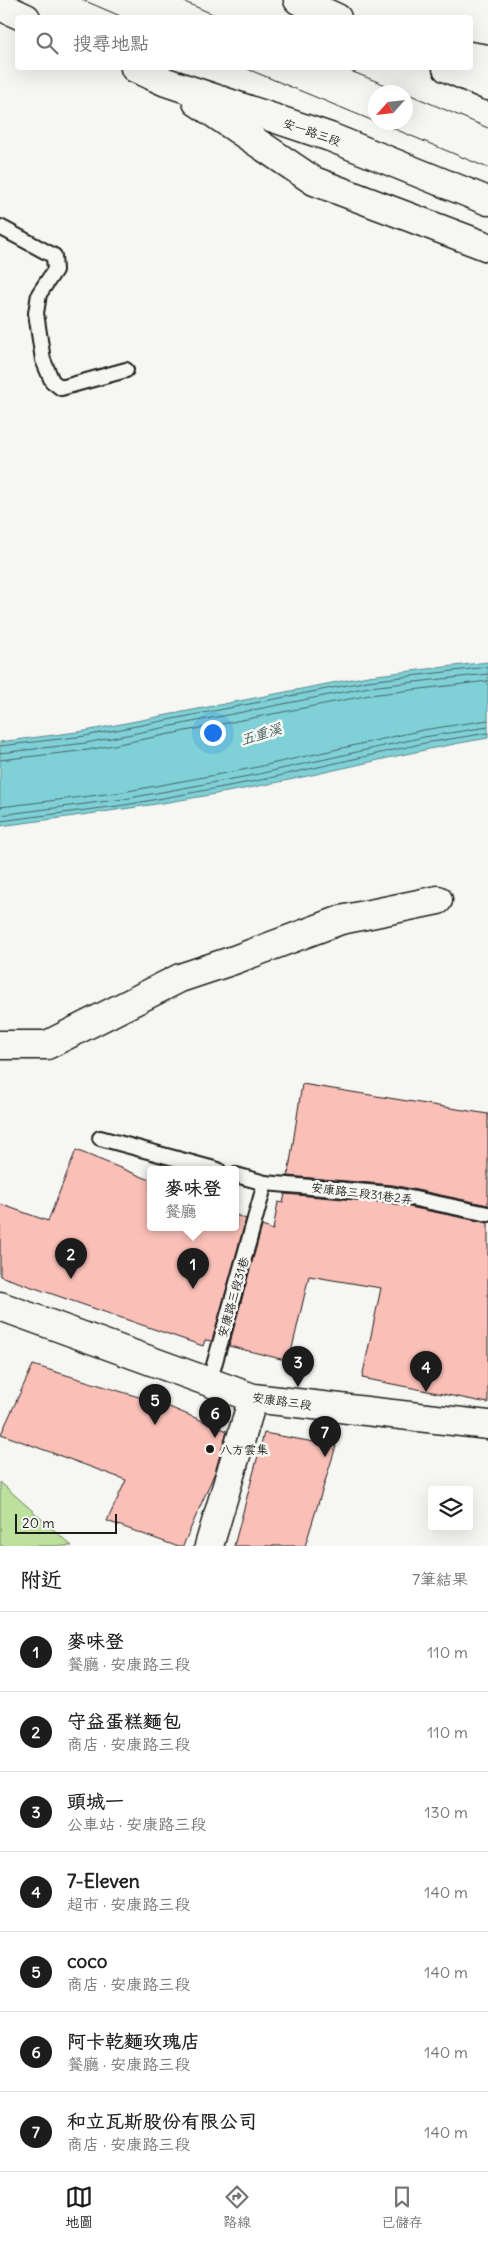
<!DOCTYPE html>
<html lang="zh-TW">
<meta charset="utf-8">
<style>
body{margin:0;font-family:Delius,"LXGW WenKai TC",sans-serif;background:#f6f6f6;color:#222}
.controls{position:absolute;right:15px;bottom:15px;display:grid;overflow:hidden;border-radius:5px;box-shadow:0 5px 20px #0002}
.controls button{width:45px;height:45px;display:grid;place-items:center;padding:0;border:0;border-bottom:1px solid #e0e0e0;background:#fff;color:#222;font:25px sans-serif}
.compass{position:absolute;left:368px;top:85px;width:45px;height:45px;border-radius:50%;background:#fff;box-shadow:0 5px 20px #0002;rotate:243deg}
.scale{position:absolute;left:15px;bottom:12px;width:102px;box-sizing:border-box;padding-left:5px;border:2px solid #1c1c1c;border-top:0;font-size:14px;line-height:18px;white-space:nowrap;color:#1c1c1c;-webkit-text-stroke:4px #f6f6f2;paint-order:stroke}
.you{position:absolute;left:212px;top:732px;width:18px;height:18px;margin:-12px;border:4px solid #fff;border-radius:50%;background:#1a73e8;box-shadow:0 0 0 8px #1a73e833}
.badge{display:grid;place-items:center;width:32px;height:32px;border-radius:50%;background:#1c1c1c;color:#fff;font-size:16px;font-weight:700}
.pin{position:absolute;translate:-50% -41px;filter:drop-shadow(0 1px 2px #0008)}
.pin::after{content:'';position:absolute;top:26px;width:18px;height:15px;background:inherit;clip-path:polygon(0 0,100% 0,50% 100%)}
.popup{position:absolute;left:147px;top:1166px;width:92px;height:65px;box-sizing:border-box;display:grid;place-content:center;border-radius:5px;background:#fff;filter:drop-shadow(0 1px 4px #0005);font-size:16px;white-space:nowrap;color:#767676}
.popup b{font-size:19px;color:#222}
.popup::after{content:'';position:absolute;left:50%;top:100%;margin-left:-10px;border:10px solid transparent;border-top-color:#fff}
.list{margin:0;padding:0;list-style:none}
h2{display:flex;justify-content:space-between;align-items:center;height:65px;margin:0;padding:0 20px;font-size:21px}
h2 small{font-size:16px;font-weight:400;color:#767676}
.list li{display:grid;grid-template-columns:32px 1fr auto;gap:15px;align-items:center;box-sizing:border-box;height:80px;padding:0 20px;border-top:1px solid #e0e0e0}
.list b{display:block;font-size:19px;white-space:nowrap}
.list p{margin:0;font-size:16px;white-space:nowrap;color:#767676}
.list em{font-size:16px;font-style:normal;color:#767676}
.icon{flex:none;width:28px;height:28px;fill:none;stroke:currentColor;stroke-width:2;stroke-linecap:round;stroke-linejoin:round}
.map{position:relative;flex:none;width:488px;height:1546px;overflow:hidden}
.search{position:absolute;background:#fff;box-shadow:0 5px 20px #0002;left:15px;right:15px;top:15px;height:55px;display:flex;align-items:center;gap:12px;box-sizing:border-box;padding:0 18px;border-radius:5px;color:#767676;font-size:19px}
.sheet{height:625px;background:#fff}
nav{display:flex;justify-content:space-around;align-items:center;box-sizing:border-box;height:70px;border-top:1px solid #e0e0e0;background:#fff;font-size:14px;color:#767676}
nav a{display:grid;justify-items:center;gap:2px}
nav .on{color:#1c1c1c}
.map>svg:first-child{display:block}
</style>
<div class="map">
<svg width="488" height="1546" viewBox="0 0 488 1546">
<rect width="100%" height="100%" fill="#f6f6f2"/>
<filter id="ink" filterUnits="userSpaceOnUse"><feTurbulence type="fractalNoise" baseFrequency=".02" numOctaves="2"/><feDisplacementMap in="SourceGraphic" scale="10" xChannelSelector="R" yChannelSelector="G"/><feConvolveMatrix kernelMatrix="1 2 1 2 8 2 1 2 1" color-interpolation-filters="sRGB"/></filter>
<g filter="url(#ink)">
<!-- green -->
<polygon fill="#bbe19c" stroke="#6c7e5c" points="0,1482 72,1546 0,1546"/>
<!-- water -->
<path fill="#80d1d7" stroke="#58898c" d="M488,662v76c-79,13 -155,34 -234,49 -84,16 -169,28 -254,39v-84l85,-11 283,-55z"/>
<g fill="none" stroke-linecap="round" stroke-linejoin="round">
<!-- shore -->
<g stroke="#446467" stroke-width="1">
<polyline points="0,746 85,736 368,681 488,667"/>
<polyline points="0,753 86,743 369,687 488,674"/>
<polyline points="0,760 88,750 370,695 488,681"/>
<polyline points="0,807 123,792 253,768 423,730 488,720"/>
<polyline points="0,815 124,799 254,775 424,737 488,727"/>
<polyline points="0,821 125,805 256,781 425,743 488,733"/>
</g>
</g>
<!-- building -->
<g fill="#fabfb7" stroke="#1c1c1c">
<polygon points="302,1084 488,1114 488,1205 393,1185 288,1176"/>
<polygon points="76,1150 150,1180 150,1228 236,1228 236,1215 246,1219 212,1341 205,1340 203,1346 0,1276 0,1204 48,1221"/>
<polygon points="285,1194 390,1203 488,1223 488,1403 362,1378 381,1288 309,1276 289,1361 229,1346 262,1226 273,1230 278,1202 283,1203"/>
<polygon points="33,1365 162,1404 227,1431 215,1472 183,1546 176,1546 107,1521 126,1480 1,1434"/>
<polygon points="264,1433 336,1446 305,1546 234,1546"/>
</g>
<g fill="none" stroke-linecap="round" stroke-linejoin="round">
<!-- lane casing -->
<g stroke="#1c1c1c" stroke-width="18">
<g id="lane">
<polyline points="0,227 54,256 55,270 39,294 36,313 43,360 52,381 61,388 126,370"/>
<polyline points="100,1138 218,1170"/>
<polyline points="236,1175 265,1183 391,1194 488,1214"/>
<polyline points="209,1383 265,1183"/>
</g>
</g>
<!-- street casing -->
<g stroke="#1c1c1c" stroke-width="31">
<g id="street">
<polyline points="0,1045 47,1045 180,978 234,960 341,920 438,900"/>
<polyline points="209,1546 253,1398"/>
</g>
</g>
<!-- secondary casing -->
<g stroke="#1c1c1c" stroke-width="31">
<g id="secondary">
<polyline points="298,0 337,18"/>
<polyline points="0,6 26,18"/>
<polyline points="470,56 488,59"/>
<polyline points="135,68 166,82 330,137 488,201"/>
<polyline points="447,68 488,86"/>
<polyline points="197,102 314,181 488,247"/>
<polyline points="0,1306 253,1398 488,1425"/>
</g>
</g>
<!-- lane -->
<use href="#lane" stroke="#f6f6f2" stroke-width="14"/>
<!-- street -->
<use href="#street" stroke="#f6f6f2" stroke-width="28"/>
<!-- secondary -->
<use href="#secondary" stroke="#f6f6f2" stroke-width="28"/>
<!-- tram -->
<g stroke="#1c1c1c" stroke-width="1">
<polyline points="83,0 125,18"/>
<polyline points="180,0 222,18"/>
<polyline points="245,68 376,122"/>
<polyline points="343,68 403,92"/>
<polyline points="406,93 488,128"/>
<polyline points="378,122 488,168"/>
</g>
</g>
</g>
<!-- markers -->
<circle fill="#1c1c1c" stroke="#f6f6f2" stroke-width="2" cx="210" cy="1449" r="5"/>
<g text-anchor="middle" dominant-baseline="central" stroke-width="5" stroke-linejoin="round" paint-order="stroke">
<!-- street labels -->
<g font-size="12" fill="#1c1c1c" stroke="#f6f6f2">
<text transform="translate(312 132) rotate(19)">安一路三段</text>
<text transform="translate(362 1193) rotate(7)">安康路三段31巷2弄</text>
<text transform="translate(233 1297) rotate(-74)">安康路三段31巷</text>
<text transform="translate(282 1401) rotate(8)">安康路三段</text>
</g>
<!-- poi labels -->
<g font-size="12" fill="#1c1c1c" stroke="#f6f6f2" text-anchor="start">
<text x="220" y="1449">八方雲集</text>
</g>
<!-- water labels -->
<g font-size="14" font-style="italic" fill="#3f5b5d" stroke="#f6f6f2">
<text transform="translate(261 734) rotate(-17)">五重溪</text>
</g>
</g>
</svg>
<div class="controls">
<button><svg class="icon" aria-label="layers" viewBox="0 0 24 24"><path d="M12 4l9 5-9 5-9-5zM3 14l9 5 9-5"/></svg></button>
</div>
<svg class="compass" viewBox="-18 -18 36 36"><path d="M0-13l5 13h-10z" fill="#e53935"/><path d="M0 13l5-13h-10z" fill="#767676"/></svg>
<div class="scale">20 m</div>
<div class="you"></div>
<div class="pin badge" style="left:193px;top:1289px">1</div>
<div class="popup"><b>麥味登</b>餐廳</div>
<div class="pin badge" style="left:71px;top:1279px">2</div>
<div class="pin badge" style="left:298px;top:1387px">3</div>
<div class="pin badge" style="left:426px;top:1392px">4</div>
<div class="pin badge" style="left:155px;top:1425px">5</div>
<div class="pin badge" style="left:215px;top:1438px">6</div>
<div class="pin badge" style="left:325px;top:1457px">7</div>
<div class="search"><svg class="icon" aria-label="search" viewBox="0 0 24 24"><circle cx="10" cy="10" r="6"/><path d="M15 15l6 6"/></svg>搜尋地點</div>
</div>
<section class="sheet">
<h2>附近<small>7筆結果</small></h2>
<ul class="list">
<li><span class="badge">1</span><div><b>麥味登</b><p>餐廳 · 安康路三段</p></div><em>110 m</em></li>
<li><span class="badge">2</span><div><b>守益蛋糕麵包</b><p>商店 · 安康路三段</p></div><em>110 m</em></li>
<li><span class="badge">3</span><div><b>頭城一</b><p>公車站 · 安康路三段</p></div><em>130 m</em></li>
<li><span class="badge">4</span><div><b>7-Eleven</b><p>超市 · 安康路三段</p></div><em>140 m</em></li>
<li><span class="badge">5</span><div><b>coco</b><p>商店 · 安康路三段</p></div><em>140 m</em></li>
<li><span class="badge">6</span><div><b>阿卡乾麵玫瑰店</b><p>餐廳 · 安康路三段</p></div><em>140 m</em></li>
<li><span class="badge">7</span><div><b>和立瓦斯股份有限公司</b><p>商店 · 安康路三段</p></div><em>140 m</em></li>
</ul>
</section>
<nav>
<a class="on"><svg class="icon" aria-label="map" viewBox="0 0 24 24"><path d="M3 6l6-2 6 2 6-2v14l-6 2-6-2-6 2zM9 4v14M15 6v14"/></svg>地圖</a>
<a><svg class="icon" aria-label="directions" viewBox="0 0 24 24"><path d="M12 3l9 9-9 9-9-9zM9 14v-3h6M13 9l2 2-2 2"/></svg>路線</a>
<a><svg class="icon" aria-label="saved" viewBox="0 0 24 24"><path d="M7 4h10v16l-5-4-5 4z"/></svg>已儲存</a>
</nav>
